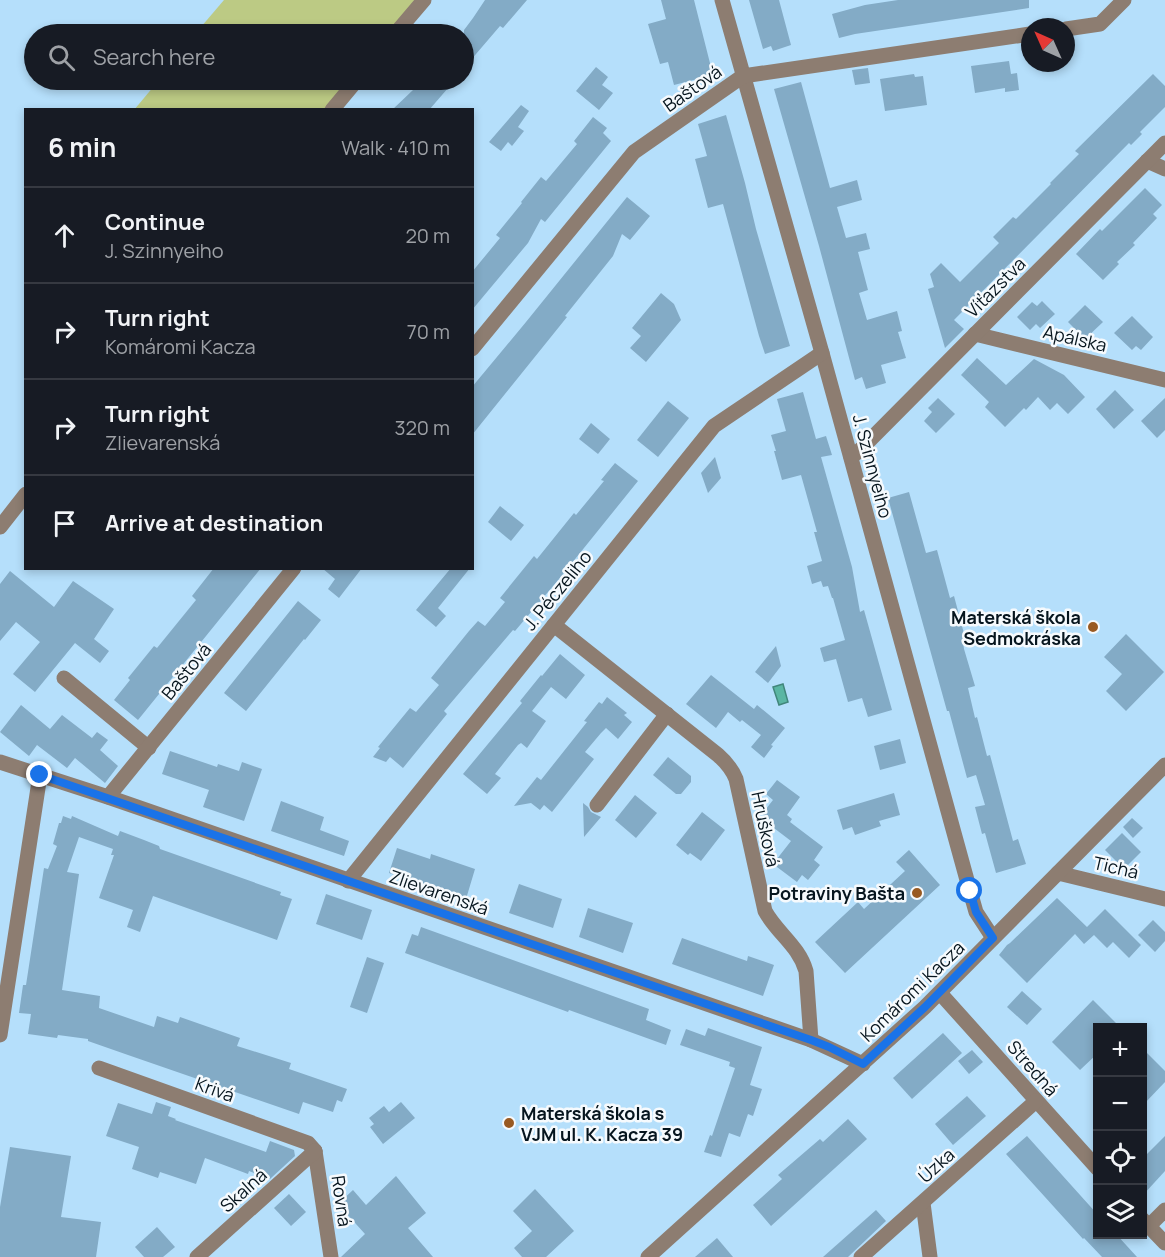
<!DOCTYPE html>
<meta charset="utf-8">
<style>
body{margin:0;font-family:Manrope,sans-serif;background:#242831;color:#f1f3f6}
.controls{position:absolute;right:18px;bottom:18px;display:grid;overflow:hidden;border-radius:0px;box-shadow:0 3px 9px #0003}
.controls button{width:54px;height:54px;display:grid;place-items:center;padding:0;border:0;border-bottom:2px solid #363941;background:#171b24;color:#f1f3f6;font:30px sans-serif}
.compass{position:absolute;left:1021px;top:18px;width:54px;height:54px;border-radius:50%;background:#171b24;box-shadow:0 3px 9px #0003;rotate:315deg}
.stop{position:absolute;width:18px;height:18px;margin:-14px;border:4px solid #1a73e8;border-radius:50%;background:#fff}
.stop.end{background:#1a73e8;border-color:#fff;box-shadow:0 2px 6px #0008}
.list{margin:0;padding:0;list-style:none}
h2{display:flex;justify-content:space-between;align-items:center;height:78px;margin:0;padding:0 24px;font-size:26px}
h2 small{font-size:20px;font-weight:400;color:#9ea1a6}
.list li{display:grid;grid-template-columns:39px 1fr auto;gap:18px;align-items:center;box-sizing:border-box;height:96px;padding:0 24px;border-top:2px solid #363941}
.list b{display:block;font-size:22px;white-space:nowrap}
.list p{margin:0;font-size:20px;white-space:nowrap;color:#9ea1a6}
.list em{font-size:20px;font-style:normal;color:#9ea1a6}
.icon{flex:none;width:33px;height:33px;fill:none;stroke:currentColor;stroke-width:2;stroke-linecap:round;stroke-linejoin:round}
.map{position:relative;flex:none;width:1165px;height:1257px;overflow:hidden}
.search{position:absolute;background:#171b24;box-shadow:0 3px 9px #0003;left:24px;top:24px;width:450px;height:66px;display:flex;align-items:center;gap:15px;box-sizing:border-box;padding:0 21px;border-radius:33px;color:#9ea1a6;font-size:22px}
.panel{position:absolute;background:#171b24;box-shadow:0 3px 9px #0003;left:24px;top:108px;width:450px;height:462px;border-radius:0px}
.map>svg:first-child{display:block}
</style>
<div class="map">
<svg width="1165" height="1257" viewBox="0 0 1165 1257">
<rect width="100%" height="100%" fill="#b5dffb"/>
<!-- green -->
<g fill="#bcca84">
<polygon points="224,0 421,0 390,34 195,34"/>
<polygon points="159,80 351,80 325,109 134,110"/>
</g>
<!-- water -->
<polygon fill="#5ab6a3" stroke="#41867b" stroke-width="1.5" points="783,684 788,702 779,705 773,687"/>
<!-- building -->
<g fill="#83abc6">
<polygon points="485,0 527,0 503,28 500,26 464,68 464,30 473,18"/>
<polygon points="661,0 694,0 713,75 674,85 668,62 660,64 648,24 666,19"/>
<polygon points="749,0 779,0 791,45 773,51 771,46 763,49"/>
<polygon points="898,0 1029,0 1029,8 855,34 839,38 832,14 865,5"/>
<polygon points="1009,61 1011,74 1017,73 1019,90 1005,92 1005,88 975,93 971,66"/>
<polygon points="596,67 608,77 602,85 613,93 599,110 576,91"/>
<polygon points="868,68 870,83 855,85 852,70"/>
<polygon points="914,74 915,77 923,76 927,105 885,111 880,79"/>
<polygon points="1153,74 1165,86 1165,107 1140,132 1142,134 1131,145 1129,143 954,320 964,329 945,348 928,289 934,287 930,274 941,263 960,282 999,243 993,237 1013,217 1016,219 1051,184 1050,183 1079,154 1075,151"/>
<polygon points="418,80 455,80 429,110 392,110 413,90 411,87"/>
<polygon points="801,82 830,188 857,180 862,200 837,207 846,238 866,233 870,249 858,252 868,290 859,293 867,320 897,311 902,331 898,332 906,358 881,365 886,383 866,389 862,377 855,380 819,246 774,89"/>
<polygon points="521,105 529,111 518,127 524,131 512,146 508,142 501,151 489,142"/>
<polygon points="726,115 745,183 756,229 790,346 765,354 759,336 723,204 708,208 695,159 707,156 698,124"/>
<polygon points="593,117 607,128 603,133 611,141 545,222 541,219 528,243 472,310 472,272 500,238 496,235 522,203 521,202 541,177 546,181 577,144 574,141"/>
<polygon points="1145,188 1162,205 1153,214 1157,218 1133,243 1135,245 1117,262 1119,264 1103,280 1076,254 1100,229 1102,231"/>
<polygon points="627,197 650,216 630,240 622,234 613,256 565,316 567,317 472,435 472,387 526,322"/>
<polygon points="661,293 674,304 681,320 646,362 630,348 641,336 632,328"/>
<polygon points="1042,301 1055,314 1040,328 1036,324 1030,330 1017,317 1032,302 1037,306"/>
<polygon points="1085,305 1103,322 1085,339 1068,322"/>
<polygon points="1132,316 1153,337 1141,350 1136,346 1132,350 1114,333"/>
<polygon points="977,358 1006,385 1034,359 1064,375 1085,397 1068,414 1057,403 1050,410 1038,397 1026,410 1024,408 1005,427 985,407 989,402 961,375"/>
<polygon points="1115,390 1134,410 1114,429 1096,409"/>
<polygon points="803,392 816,439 826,436 832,455 821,457 852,567 860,612 864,610 892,710 868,717 862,698 848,702 836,659 824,662 820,648 845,640 833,598 832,598 828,586 823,587 821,581 812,584 807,566 822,561 814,532 817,532 801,475 782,480 774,451 776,451 771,435 786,431 777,399"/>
<polygon points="938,398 955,414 936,433 924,421 932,412 928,408"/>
<polygon points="1165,398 1165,430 1157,438 1141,421"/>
<polygon points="668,401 689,418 658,457 637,440"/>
<polygon points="591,423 610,439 598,454 579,439"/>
<polygon points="715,457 721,478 708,493 701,473"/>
<polygon points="615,463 638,481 559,579 515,631 513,630 444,711 447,714 403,768 390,757 386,762 373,757 380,748 378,747 410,708 416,712 439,685 431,678 469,631 478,621 485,626 505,602 500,598 534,556 537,559 574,513 576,515 604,481 601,480"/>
<polygon points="909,492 926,553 937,550 950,598 954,596 966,641 963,642 964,649 975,686 968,688 975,718 977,717 987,756 990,755 1013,841 1018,839 1026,864 996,873 985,833 982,834 975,807 985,805 976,775 967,778 949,711 947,711 888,498"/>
<polygon points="500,506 524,525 511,541 488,522"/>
<polygon points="214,568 261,568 138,720 114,700 130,680 128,678 154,646 157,648 196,600 192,596"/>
<polygon points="322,568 362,568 339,598 328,589 335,579"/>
<polygon points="451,568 470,568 438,608 446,616 436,627 416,610"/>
<polygon points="10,571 54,607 73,581 114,609 94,639 109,651 100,663 75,643 35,692 13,674 40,642 16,622 0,641 0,584"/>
<polygon points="298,601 321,620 305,640 304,639 246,711 224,693"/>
<polygon points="1126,634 1164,672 1126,711 1106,691 1122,674 1104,657"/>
<polygon points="776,646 781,666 768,683 755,672"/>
<polygon points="560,654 585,675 566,699 551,687 532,711 546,721 527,748 521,743 518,745 495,774 501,778 487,794 463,774 522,703 520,701 541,675 542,676"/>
<polygon points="711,675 754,709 757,705 785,728 771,745 773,746 764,758 751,747 761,735 742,720 740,722 728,712 716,728 686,704"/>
<polygon points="607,697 627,713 624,715 632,722 618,739 606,728 601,733 585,752 594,759 552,812 544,805 540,810 531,803 514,806 537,777 541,780 587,722 584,721 599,702 602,704"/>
<polygon points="21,705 50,729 62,715 92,738 97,732 108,740 100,750 118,766 105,783 75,758 67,768 37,745 29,756 0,732"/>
<polygon points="900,739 906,763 880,770 874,746"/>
<polygon points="170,751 217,767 218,764 239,771 242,762 262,769 244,821 203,807 209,790 162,774"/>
<polygon points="668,757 691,776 691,782 681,794 676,794 653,775"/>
<polygon points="777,780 800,797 787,815 792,819 790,822 823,847 814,860 820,865 808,880 802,875 797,882 773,864 791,841 770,825 773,823 762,814 773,800 766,794"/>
<polygon points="894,793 900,815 879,821 881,826 855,835 852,827 843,830 837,810"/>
<polygon points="635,795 657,813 636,838 615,820"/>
<polygon points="281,801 324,817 320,830 349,841 344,856 271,831"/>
<polygon points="583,803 588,807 591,812 601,817 584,837"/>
<polygon points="702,812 725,830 701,861 690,853 688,855 676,845"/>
<polygon points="63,816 71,819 72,816 118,836 120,831 144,840 159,846 160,849 281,892 280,895 292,899 277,940 153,896 140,932 127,927 133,910 99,898 114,855 111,855 113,849 79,837 67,872 79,874 62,990 100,996 99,1008 154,1027 157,1016 178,1023 180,1017 240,1038 237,1046 291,1063 289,1069 347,1089 342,1102 337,1100 333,1112 303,1102 299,1114 128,1055 88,1041 88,1039 58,1035 57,1038 28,1034 31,1014 19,1013 23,985 26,985 44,868 48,869 57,846 53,844 59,823 61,823"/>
<polygon points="1132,818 1143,828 1133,838 1123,827"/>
<polygon points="1122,833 1141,852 1124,869 1105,850"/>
<polygon points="397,848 430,859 431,854 475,869 466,899 409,879 409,880 389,873"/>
<polygon points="909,850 940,885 845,973 815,942 858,902 864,909 905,871 896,862"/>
<polygon points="519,884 562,899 553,928 509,913"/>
<polygon points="326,894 372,910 362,940 316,924"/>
<polygon points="1057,898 1087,927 1105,909 1141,945 1129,958 1113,942 1107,948 1094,935 1084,944 1075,934 1027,983 999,955 1007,945 1010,943"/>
<polygon points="588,908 633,923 623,953 579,937"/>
<polygon points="1153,920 1165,932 1165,941 1155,952 1138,935"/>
<polygon points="421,927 649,1009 646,1020 671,1030 666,1045 569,1010 568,1012 405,953 412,934 418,936"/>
<polygon points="682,938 747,961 748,956 774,965 763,996 672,964"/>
<polygon points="367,957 384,963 367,1013 350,1007"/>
<polygon points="1022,991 1042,1009 1027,1025 1007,1007"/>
<polygon points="1093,1000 1121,1028 1098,1028 1098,1053 1080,1070 1052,1042"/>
<polygon points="708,1028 762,1047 750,1085 762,1089 753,1116 748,1114 740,1137 729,1133 721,1157 704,1152 710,1135 712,1136 735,1068 729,1066 730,1062 680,1045 686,1029 705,1036"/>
<polygon points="943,1033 962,1053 912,1099 893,1078"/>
<polygon points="1143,1049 1165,1071 1165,1082 1143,1105"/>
<polygon points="972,1050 983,1062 969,1074 958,1061"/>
<polygon points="967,1096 986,1116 953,1145 935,1124"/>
<polygon points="156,1102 171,1107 168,1116 176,1119 175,1120 266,1152 270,1141 294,1150 295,1156 270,1179 249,1171 248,1174 205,1158 196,1184 160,1172 158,1178 132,1169 139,1147 106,1136 118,1103 152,1114"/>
<polygon points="401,1102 415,1118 383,1144 370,1127 374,1124 369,1118 384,1106 389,1112"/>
<polygon points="848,1119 867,1139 771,1226 753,1205 782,1179 778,1175 820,1139 823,1142"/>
<polygon points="1027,1136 1098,1215 1098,1234 1116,1234 1137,1257 1102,1257 1084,1238 1083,1239 1006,1154"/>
<polygon points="1165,1136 1165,1171 1143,1195 1143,1158"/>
<polygon points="10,1147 71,1156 61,1217 101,1222 96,1257 0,1257 0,1207"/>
<polygon points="396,1176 426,1213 408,1228 433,1257 341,1257 365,1234 338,1204 353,1190 366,1205"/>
<polygon points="535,1189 574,1231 546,1257 522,1257 514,1248 532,1231 513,1211"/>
<polygon points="289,1194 306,1212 291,1226 274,1208"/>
<polygon points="876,1210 886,1221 848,1257 823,1257"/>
<polygon points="157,1227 175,1247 163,1257 144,1257 135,1247"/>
<polygon points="717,1238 733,1257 695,1257"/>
</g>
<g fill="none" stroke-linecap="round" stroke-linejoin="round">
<!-- minor -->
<g stroke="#8d7d71" stroke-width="15">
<polyline points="722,0 822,353 970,891 976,912 993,938"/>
<polyline points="1066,29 1100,24 1124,0"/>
<polyline points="395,34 424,0"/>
<polyline points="332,110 357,80"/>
<polyline points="1147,161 1165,169"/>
<polyline points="975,334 1165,380"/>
<polyline points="472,349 634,152 743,76 1030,34"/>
<polyline points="851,457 858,452 1165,143"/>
<polyline points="0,527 26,494"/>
<path d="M554,625l164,130c8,7 14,14 18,24l29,132c12,22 34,35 41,60l5,69"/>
<polyline points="64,678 149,748"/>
<polyline points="0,762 108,797 811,1040 863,1064"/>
<polyline points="108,797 294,568"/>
<polyline points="597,805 667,714"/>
<polyline points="1058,873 1165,899"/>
<polyline points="348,881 714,426 822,353"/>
<polyline points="940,993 1098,1169"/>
<polyline points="0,1035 40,775"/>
<polyline points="99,1068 308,1143 315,1151"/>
<polyline points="315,1151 331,1257"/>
<polyline points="923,1203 930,1257"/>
<polyline points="1142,1219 1165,1243"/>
<polyline points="1149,1226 1165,1210"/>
<polyline points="197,1257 315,1151"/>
<polyline points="648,1257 925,1007 1165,765"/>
<polyline points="861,1257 1036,1101"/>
</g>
</g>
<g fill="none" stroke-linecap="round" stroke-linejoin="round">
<!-- route -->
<polyline stroke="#1a73e8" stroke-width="8" points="40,775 811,1040 829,1047 863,1064 925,1007 993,938 976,912 970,891"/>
</g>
<!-- markers -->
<g fill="#995a22" stroke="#f6fafd" stroke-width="2">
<circle cx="1093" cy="627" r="6"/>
<circle cx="917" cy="893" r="6"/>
<circle cx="509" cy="1123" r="6"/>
</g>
<g text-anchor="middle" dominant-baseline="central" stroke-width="5" stroke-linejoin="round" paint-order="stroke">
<!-- street labels -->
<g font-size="18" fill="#06151e" stroke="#f6fafd">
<text transform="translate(692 88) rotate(-35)">Baštová</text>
<text transform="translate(995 287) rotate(-45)">Víťazstva</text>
<text transform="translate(1075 338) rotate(13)">Apálska</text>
<text transform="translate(873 466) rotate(75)">J. Szinnyeiho</text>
<text transform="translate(557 590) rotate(-51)">J. Péczeliho</text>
<text transform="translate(186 671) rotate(-51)">Baštová</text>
<text transform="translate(766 829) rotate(78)">Hrušková</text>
<text transform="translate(1116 867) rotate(13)">Tichá</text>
<text transform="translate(439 892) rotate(19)">Zlievarenská</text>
<text transform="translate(912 991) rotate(-44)">Komáromi Kacza</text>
<text transform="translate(1033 1068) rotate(49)">Stredná</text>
<text transform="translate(215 1089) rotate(20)">Krivá</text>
<text transform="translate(936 1165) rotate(-42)">Úzka</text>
<text transform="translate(243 1190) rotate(-42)">Skalná</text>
<text transform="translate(342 1201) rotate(82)">Rovná</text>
</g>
<!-- poi labels -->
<g font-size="18" font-weight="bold" fill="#06151e" stroke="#f6fafd" text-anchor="end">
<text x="1081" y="617">Materská škola<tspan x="1081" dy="21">Sedmokráska</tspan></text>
<text x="905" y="893">Potraviny Bašta</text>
<text x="521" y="1113" text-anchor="start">Materská škola s<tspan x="521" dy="21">VJM ul. K. Kacza 39</tspan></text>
</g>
</g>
</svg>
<div class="controls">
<button>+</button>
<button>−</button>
<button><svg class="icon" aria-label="locate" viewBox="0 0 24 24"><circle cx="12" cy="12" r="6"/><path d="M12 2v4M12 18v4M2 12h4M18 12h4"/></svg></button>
<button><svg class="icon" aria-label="layers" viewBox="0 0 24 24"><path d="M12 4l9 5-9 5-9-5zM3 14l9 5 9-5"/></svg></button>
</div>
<svg class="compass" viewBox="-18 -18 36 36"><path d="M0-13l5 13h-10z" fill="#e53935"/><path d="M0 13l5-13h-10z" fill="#9ea1a6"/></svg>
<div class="stop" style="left:970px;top:891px"></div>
<div class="stop end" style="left:40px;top:775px"></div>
<div class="search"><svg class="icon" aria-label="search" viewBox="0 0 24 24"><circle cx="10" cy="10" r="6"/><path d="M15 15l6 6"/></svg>Search here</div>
<section class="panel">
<h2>6 min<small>Walk · 410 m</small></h2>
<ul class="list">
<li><svg class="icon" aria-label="ahead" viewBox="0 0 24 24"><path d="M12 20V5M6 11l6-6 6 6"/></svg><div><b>Continue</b><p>J. Szinnyeiho</p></div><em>20 m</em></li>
<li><svg class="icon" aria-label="right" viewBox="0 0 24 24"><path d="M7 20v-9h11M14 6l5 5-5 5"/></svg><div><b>Turn right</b><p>Komáromi Kacza</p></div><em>70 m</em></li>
<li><svg class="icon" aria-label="right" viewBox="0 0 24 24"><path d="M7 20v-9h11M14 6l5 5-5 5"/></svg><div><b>Turn right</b><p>Zlievarenská</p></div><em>320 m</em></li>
<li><svg class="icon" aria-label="arrive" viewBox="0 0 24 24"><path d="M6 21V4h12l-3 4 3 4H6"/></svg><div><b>Arrive at destination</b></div></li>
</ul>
</section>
</div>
